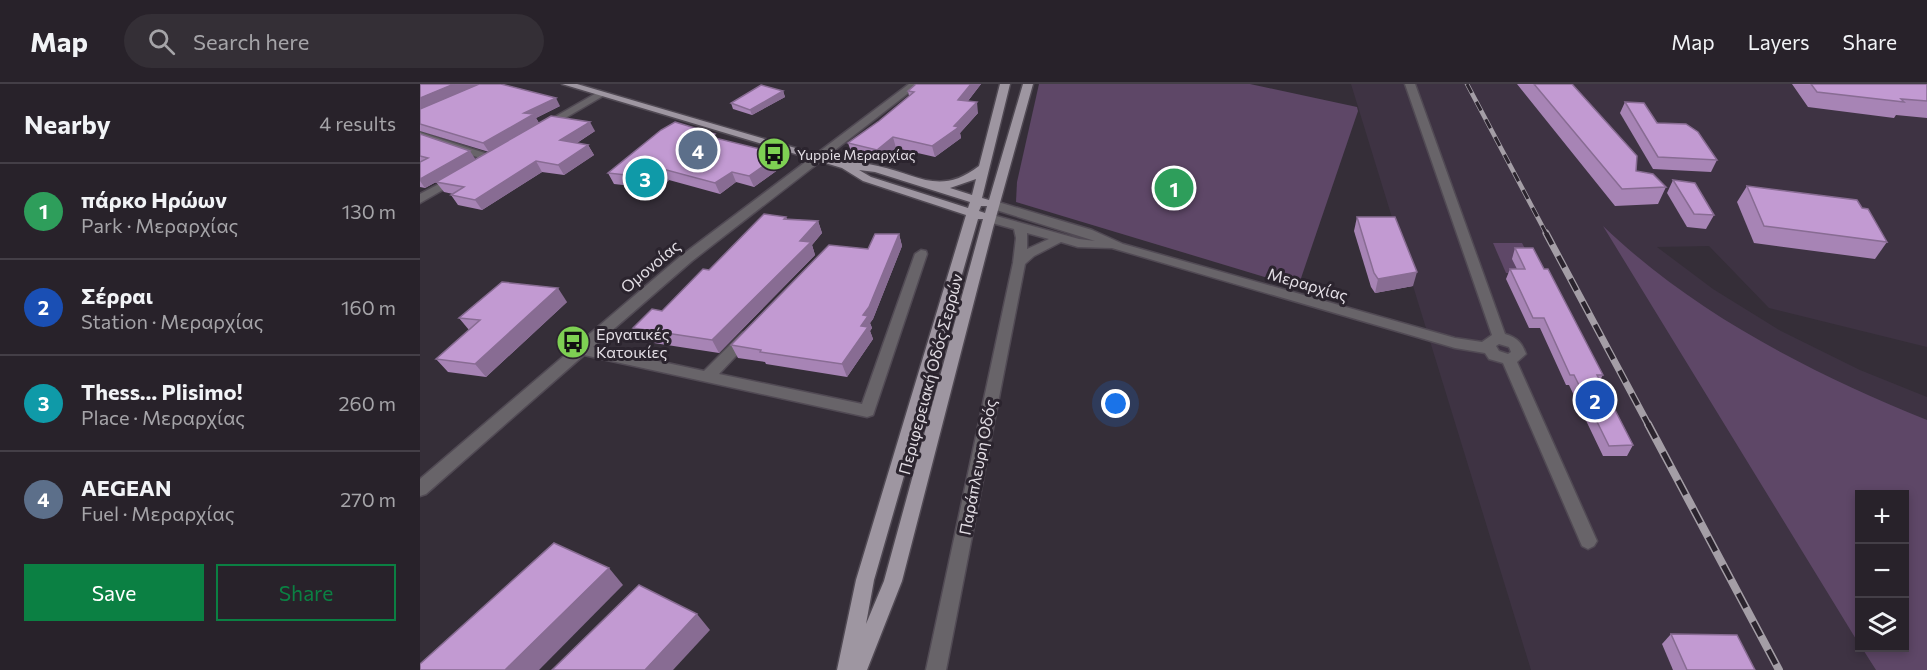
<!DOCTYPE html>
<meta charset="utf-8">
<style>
body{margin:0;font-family:Commissioner,sans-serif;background:#342f36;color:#f1f3f6}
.controls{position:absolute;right:18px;bottom:18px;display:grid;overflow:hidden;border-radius:0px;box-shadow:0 3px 9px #0003}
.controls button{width:54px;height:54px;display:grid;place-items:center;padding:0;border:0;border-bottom:2px solid #443f47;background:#28222a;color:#f1f3f6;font:30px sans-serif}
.you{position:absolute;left:696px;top:320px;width:21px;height:21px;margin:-15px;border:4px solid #fff;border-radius:50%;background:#1a73e8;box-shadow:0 0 0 9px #1a73e833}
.badge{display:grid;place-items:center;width:39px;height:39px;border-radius:50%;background:#0b8043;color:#fff;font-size:20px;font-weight:700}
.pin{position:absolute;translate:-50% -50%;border:3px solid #fff;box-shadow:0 2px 6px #0006}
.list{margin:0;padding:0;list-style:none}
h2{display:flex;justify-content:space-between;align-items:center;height:78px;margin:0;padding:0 24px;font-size:26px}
h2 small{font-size:20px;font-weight:400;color:#a5a4a8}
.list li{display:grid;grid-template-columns:39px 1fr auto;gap:18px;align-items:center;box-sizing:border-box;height:96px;padding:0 24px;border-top:2px solid #443f47}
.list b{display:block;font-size:22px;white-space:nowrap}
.list p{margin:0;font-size:20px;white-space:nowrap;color:#a5a4a8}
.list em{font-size:20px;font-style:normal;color:#a5a4a8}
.actions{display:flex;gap:12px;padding:18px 24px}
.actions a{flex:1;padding:14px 0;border:2px solid #0b8043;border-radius:0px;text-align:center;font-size:21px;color:#0b8043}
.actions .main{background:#0b8043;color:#fff}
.icon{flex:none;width:33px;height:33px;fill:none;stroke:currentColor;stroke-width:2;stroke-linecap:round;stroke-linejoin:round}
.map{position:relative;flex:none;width:1507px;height:586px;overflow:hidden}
header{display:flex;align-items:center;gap:36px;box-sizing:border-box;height:84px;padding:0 30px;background:#28222a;border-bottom:2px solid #443f47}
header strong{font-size:28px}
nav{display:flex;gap:33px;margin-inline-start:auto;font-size:21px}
.search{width:420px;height:54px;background:#342f36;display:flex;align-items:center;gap:15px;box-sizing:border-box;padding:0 21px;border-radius:33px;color:#a5a4a8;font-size:22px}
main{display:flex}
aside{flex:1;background:#28222a}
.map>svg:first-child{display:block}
</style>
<header>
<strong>Map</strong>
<div class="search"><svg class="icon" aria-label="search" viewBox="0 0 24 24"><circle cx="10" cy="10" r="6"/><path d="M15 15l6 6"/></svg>Search here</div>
<nav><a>Map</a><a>Layers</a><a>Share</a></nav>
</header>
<main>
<aside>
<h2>Nearby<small>4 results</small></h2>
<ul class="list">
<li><span class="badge" style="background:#2e9e5b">1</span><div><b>πάρκο Ηρώων</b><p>Park · Μεραρχίας</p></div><em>130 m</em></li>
<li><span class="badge" style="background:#1a4fb4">2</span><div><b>Σέρραι</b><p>Station · Μεραρχίας</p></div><em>160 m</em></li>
<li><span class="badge" style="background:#0f9aa8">3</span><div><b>Thess… Plisimo!</b><p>Place · Μεραρχίας</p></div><em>260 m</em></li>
<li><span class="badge" style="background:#5c6f8a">4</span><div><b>AEGEAN</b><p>Fuel · Μεραρχίας</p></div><em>270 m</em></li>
</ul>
<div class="actions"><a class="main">Save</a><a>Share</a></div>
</aside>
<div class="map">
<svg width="1507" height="586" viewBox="0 0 1507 586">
<rect width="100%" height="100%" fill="#352e38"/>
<!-- built -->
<path fill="#3e3343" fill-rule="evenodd" d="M931,0h576v263l-158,-39 -60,-62 -52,1 56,42 68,42 79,39 67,27v273h-396zM1440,410h44v154h-44z"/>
<!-- green -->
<g fill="#5e4767">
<polygon points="619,0 830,0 937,23 938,27 878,203 596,118 597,98"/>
<path d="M1183,142c93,89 207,146 324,194v250h-51l-14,-22h42v-154h-44l-1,150z"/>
<polygon points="1073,159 1102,159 1110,174 1099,189 1086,189"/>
</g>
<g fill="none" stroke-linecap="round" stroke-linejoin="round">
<!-- minor casing -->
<g stroke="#514a54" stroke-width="3">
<g id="minor">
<polygon points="489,0 500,0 272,177 173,263 284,287 322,249 327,247 334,252 332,255 299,290 442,320 495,170 501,166 506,167 507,170 453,331 447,333 164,271 6,410 0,412 0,395 262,171"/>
<path d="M985,0h10l90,250c13,4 17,9 21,20l-9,8 80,179 -3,5 -6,3 -6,-3 -79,-183 -14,-4 -4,-6 -30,-5 -343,-100 -34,-1 -17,-5 -27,14 -9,8 -79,406h-20l87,-407 3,-25 -2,-9 -29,-8 -2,-3 6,-4 90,25 16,2 -105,-33v-6h8l94,28 31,14 332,94 27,4 10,-7zM607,149l22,6 -22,10zM1079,260l10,3 2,5 -3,2 -9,-3 -3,-5z"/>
<polygon points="180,7 185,10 183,12 128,44 119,42"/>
<polygon points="0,48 74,72 76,74 74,76 66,76 0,54"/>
<polygon points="36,91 42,94 40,96 0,119 0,110"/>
</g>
</g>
<!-- major casing -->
<g stroke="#514a54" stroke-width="3">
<path id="major" d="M142,0h15l263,77c12,1 25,2 38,5 41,9 62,30 101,0l21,-82h10l-28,114 7,2 34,-116h10l-40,144 -91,353 -35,89h-30l19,-90 110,-365 -103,-34 -21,-13zM439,86l16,2 95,30 -2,6 -97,-31zM556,95l-4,16 -22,-7zM561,122h6l-2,7 -6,-2zM558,135h5l-99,362 -18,43 8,-44z"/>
</g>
<!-- minor -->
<use href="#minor" fill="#686469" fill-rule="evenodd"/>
<!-- major -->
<use href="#major" fill="#9e96a1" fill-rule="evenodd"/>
<!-- rail-far2 casing -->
<g stroke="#a49ea6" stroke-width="4.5">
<polyline id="rail-far2" points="1047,0 1127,151"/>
</g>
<!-- rail-far1 casing -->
<g stroke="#a49ea6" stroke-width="7">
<polyline id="rail-far1" points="1126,149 1229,342"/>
</g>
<!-- rail casing -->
<g stroke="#a49ea6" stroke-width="8">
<polyline id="rail" points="1228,340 1359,586"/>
</g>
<!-- rail-far2 -->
<use href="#rail-far2" stroke="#2b242e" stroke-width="3" stroke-dasharray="10" stroke-linecap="butt"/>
<!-- rail-far1 -->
<use href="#rail-far1" stroke="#2b242e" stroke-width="4.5" stroke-dasharray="13" stroke-linecap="butt"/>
<!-- rail -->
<use href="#rail" stroke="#2b242e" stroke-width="5" stroke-dasharray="16" stroke-linecap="butt"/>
</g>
<!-- wall -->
<g fill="#a784b5">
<polygon points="496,0 561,0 548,17 558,29 540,49 541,54 515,73 476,64 460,77 432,70 428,59 459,37 489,12 488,7"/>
<polygon points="1097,0 1152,0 1216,87 1246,103 1238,120 1195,122"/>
<polygon points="1372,0 1507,0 1507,34 1476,31 1474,34 1388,23"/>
<polygon points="363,7 365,13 332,31 313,25 311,19"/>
<polygon points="1205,18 1297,76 1291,88 1233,85 1200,29"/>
<polygon points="140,22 116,34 119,39 175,47 157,59 168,61 174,71 144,91 122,88 62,126 38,121 31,111 33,110 24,108 16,98 5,104 0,103 0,50 55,75 69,68 0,47 0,25"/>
<polygon points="297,55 346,71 359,85 334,103 316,98 300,110 249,96 239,105 194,100 188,89"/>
<polygon points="1253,96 1294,131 1286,145 1267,143 1247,109"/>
<polygon points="1327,102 1467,158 1455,175 1334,159 1317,118"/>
<polygon points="366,133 367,135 398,137 402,149 392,161 395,171 299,269 221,257 213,244 242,227 289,186"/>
<polygon points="937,133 993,202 955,209 951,203 934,147"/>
<polygon points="479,150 482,162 453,235 450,239 452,244 450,247 453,255 427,293 346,280 345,278 318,274 311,261 448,165"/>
<polygon points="1095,164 1124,185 1183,291 1180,296 1213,361 1207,372 1183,372 1149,301 1146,301 1120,244 1109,244 1086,195 1090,185 1097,185 1092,175"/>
<polygon points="147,218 66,293 28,288 16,275 49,246 39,234"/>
<polygon points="1251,550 1335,586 1253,586 1242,560"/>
</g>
<!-- shaded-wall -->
<g fill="#886c93">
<polygon points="34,0 57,0 57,1 0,25 0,14"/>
<polygon points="551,0 561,0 540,27 538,16"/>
<polygon points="363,7 365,13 332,31 330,26"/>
<polygon points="136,14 140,22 116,34 119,39 69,68 63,59 104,29"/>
<polygon points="557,18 558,29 540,49 541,54 515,73 512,62"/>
<polygon points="170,38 175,47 146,66 140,56"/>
<polygon points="473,53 476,64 460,77 457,66"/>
<polygon points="168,61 174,71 144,91 138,81"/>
<polygon points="50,67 56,76 5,104 0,97 0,95"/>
<polygon points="355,74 359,85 334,103 329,92"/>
<polygon points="116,77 122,88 62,126 55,116"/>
<polygon points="243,85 249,96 239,105 233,94"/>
<polygon points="312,88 316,98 300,110 295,99"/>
<polygon points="398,137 402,149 392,161 395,171 299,269 292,256"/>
<polygon points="479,150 482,162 453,235 450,239 452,244 450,247 453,255 427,293 422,280 441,242 443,231"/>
<polygon points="997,188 993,202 955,209 958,195"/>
<polygon points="138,204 147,218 66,293 55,280"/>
<polygon points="189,484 203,501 119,586 85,586"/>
<polygon points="277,530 290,546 253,586 225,586"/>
</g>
<!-- building -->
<g fill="#c29ad2" stroke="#886c93" stroke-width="1.5">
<polygon points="0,0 34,0 0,14"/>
<polygon points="59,0 81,0 136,14 104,29 114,30 63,59 0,40 0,25"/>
<polygon points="496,0 551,0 538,16 557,18 534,42 539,43 512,62 473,53 457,66 428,59 459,37 494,8 488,7"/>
<polygon points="1114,0 1152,0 1217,72 1216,87 1233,90 1246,103 1202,105"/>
<polygon points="1391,0 1507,0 1507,17 1481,15 1484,18 1397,8"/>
<polygon points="341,1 363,7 330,26 311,19"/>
<polygon points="1205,18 1224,19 1237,39 1266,40 1278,48 1297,76 1238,73"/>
<polygon points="131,32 170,38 140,56 168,61 138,81 116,77 55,116 31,111 44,103 16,98"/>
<polygon points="255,38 295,50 291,53 344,66 340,69 355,74 329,92 312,88 295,99 243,85 233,94 188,89 241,46"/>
<polygon points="0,50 50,67 0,95 0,78 8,74 0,72"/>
<polygon points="1253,96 1275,99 1294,131 1274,130"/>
<polygon points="1327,102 1437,116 1442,124 1448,125 1467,158 1344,142"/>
<polygon points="344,130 366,133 364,135 398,137 380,157 391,158 292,256 213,244 232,225 242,227 283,185 289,186"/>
<polygon points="937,133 975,133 997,188 958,195 954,189"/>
<polygon points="455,150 479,150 449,223 443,231 448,232 441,242 448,243 422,280 340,268 341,266 311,261 409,161 448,165"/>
<polygon points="1095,164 1113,164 1124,185 1128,185 1183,291 1177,291 1213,361 1189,362 1154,291 1150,291 1124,234 1113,234 1090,185 1105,185"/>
<polygon points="82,198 138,204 55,280 16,275 60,236 39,234"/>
<polygon points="134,459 189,484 85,586 0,586 0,580"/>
<polygon points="219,501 277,530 225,586 132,586"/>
<polygon points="1251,550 1317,551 1335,586 1267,586"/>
</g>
<!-- icons -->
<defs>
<g id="bus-disc" transform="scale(1.725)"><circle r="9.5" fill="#7ed053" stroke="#2b242e"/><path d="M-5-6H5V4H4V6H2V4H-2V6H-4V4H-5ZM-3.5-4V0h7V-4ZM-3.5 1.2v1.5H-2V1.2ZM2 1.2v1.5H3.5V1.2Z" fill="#111"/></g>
</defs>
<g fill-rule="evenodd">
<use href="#bus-disc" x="354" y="70"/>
<use href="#bus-disc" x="153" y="258"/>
</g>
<g text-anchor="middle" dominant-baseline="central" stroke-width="6" stroke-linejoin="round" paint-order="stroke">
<!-- far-poi labels -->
<g font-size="14" fill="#e3dee5" stroke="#2b242e" text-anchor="start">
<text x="377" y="70">Yuppie Μεραρχίας</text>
</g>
<!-- street labels -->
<g font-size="16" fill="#e3dee5" stroke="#2b242e">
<text transform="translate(230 182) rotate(-40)">Ομονοίας</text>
<text transform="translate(888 200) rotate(16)">Μεραρχίας</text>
<text transform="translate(510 290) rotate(-75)">Περιφερειακή Οδός Σερρών</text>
<text transform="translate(557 383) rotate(-79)">Παράπλευρη Οδός</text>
</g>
<!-- poi labels -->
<g font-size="16" fill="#e3dee5" stroke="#2b242e" text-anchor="start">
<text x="176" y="249">Εργατικές<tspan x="176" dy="18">Κατοικίες</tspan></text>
</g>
</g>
</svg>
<div class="controls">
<button>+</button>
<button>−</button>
<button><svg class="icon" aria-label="layers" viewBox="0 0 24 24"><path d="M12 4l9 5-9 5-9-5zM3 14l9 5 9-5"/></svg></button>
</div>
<div class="you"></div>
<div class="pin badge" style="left:754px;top:104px;background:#2e9e5b">1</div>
<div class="pin badge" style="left:1175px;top:316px;background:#1a4fb4">2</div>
<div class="pin badge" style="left:225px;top:94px;background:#0f9aa8">3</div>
<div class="pin badge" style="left:278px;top:66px;background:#5c6f8a">4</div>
</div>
</main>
